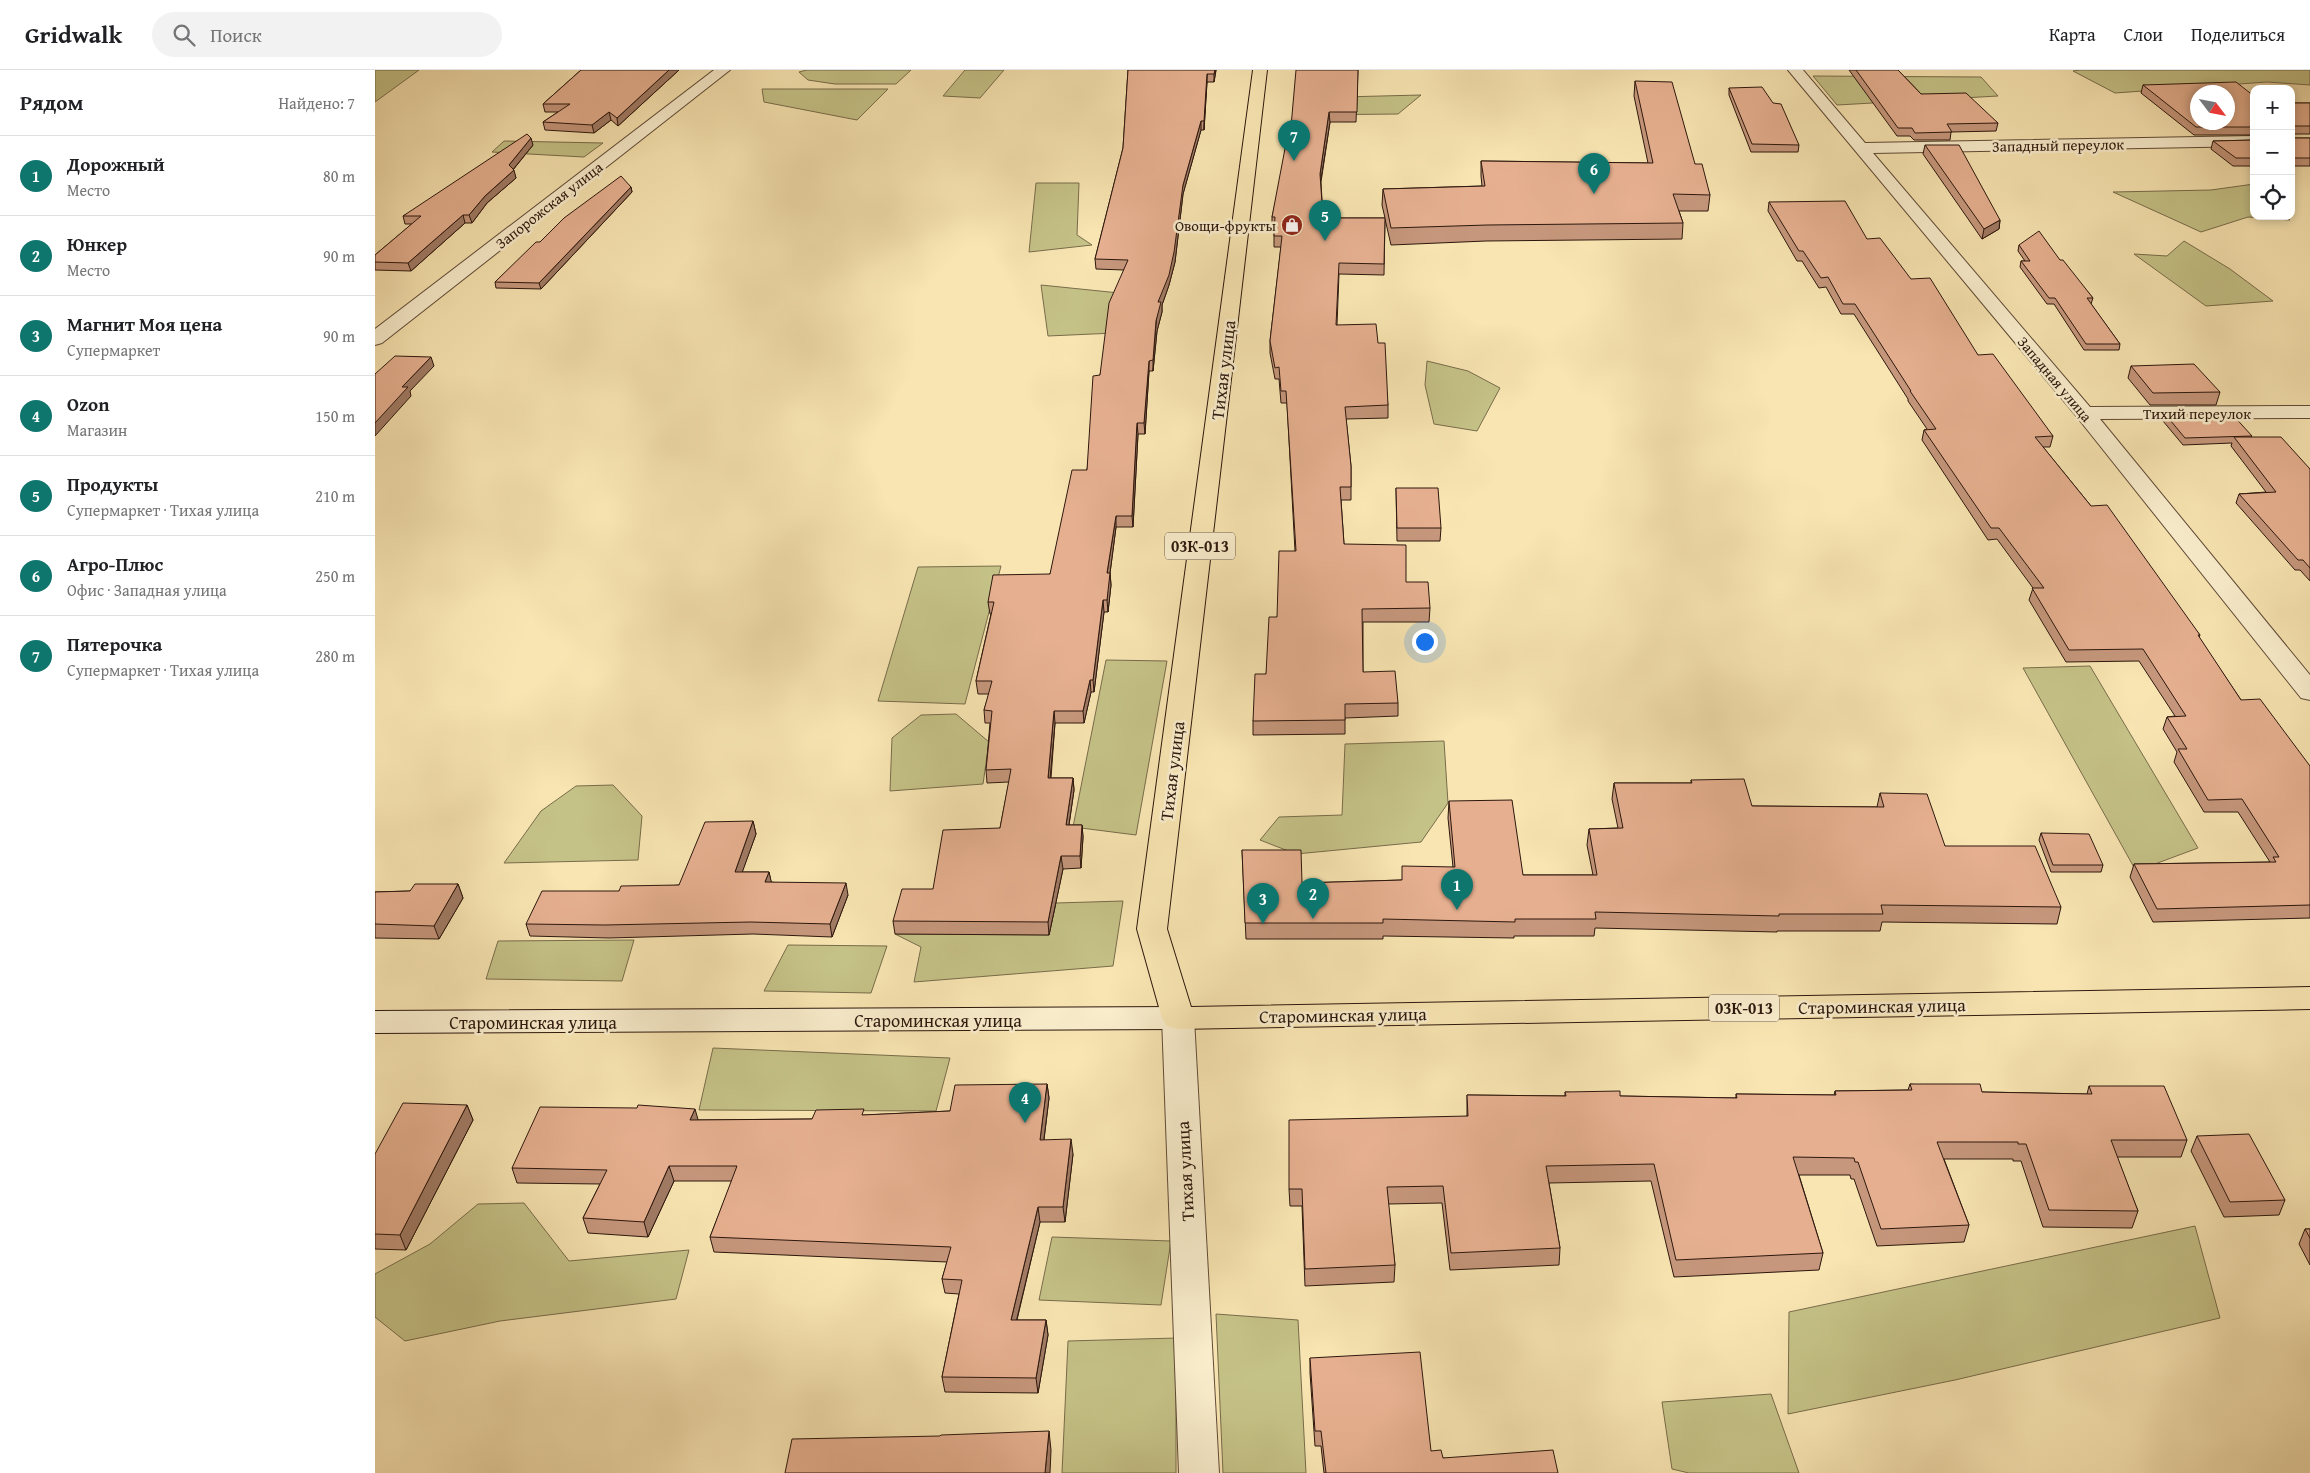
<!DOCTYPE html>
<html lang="ru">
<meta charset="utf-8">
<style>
body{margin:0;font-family:"Gentium Book Plus",serif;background:#f2f2f2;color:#202124}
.controls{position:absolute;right:15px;top:15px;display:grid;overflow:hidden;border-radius:10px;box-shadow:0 2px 8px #0003}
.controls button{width:45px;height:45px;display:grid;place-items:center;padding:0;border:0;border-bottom:1px solid #e0e0e0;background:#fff;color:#202124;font:25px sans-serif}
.compass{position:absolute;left:1815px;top:15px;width:45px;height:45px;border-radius:50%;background:#fff;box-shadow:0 2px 8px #0003;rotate:122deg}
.you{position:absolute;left:1049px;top:571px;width:18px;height:18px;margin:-12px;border:4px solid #fff;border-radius:50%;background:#1a73e8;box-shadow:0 0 0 8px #1a73e833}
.badge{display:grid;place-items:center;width:32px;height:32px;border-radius:50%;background:#0f766e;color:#fff;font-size:16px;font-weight:700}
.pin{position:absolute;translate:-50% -41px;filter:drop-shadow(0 1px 2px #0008)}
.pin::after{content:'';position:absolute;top:26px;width:18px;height:15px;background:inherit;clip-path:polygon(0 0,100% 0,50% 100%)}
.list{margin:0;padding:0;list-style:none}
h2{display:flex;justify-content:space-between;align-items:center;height:65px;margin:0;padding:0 20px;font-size:21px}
h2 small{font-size:16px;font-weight:400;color:#757577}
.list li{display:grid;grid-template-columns:32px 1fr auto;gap:15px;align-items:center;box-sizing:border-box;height:80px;padding:0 20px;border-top:1px solid #e0e0e0}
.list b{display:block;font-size:19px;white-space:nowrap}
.list p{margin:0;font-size:16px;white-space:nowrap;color:#757577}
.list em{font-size:16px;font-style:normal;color:#757577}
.icon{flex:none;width:28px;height:28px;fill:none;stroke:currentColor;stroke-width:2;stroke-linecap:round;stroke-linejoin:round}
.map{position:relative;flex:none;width:1935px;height:1403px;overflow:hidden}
header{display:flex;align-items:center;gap:30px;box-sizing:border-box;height:70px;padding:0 25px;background:#fff;border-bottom:1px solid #e0e0e0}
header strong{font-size:24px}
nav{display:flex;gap:28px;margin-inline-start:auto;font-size:18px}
.search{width:350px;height:45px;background:#f2f2f2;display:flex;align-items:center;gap:12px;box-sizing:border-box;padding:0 18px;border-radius:28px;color:#757577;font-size:19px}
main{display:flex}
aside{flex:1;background:#fff}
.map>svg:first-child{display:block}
</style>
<header>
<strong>Gridwalk</strong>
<div class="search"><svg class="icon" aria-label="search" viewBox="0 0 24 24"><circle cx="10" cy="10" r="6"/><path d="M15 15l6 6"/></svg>Поиск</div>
<nav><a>Карта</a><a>Слои</a><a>Поделиться</a></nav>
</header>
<main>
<aside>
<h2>Рядом<small>Найдено: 7</small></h2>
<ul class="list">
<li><span class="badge">1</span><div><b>Дорожный</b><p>Место</p></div><em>80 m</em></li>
<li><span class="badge">2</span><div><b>Юнкер</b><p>Место</p></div><em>90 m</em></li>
<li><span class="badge">3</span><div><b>Магнит Моя цена</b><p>Супермаркет</p></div><em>90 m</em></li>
<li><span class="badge">4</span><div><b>Ozon</b><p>Магазин</p></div><em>150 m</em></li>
<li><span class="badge">5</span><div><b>Продукты</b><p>Супермаркет · Тихая улица</p></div><em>210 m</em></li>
<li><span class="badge">6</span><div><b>Агро-Плюс</b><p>Офис · Западная улица</p></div><em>250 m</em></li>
<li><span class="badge">7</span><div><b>Пятерочка</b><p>Супермаркет · Тихая улица</p></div><em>280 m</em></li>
</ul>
</aside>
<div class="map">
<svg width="1935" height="1403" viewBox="0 0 1935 1403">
<rect width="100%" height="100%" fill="#f8e5b2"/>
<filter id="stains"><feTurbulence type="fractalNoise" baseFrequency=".004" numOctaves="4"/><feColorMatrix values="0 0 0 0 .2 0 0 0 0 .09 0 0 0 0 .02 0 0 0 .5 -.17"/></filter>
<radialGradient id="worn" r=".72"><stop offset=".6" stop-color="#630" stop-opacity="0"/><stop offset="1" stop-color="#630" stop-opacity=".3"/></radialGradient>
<!-- green -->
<g fill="#c5c287" stroke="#786c4a">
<polygon points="0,0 44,0 0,32"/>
<polygon points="432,0 536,0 521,14 460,14 433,10 424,2"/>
<polygon points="590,0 629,0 605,28 568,26"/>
<polygon points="1705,0 1935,0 1935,15 1892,12 1740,23 1698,1"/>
<polygon points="1438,6 1606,7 1623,26 1462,35"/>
<polygon points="513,19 482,50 389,32 387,19"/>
<polygon points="1046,25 1023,44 924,45 926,28"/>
<polygon points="129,71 228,73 209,87 117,82"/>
<polygon points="661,113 704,113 702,165 717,175 654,182"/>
<polygon points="1879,114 1879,146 1911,146 1915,150 1873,147 1826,162 1738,122 1836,120"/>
<polygon points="1809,171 1855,199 1898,231 1831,236 1759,184 1792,186"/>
<polygon points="666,215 754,224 740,263 673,266"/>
<polygon points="1052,291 1093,301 1125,318 1102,361 1059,354 1050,315"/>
<polygon points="626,496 590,634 503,631 543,497"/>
<polygon points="731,590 792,591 761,765 698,757"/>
<polygon points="1715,596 1823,778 1761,801 1648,598"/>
<polygon points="581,644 614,672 608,714 515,721 517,668 546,645"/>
<polygon points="1069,671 1073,733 1046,772 921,784 885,770 904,747 967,745 970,674"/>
<polygon points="238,715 267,746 263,790 129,793 166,741 201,716"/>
<polygon points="748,831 738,896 539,912 546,877 520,864 674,865 681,833"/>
<polygon points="259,870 247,911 111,909 123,871"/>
<polygon points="413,875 512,876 496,923 389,921"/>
<polygon points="338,978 575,988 561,1041 324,1040"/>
<polygon points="149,1133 194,1191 314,1180 301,1229 125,1251 30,1271 0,1247 0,1204 55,1174 103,1134"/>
<polygon points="1820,1156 1845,1248 1580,1310 1413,1344 1414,1242"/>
<polygon points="677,1167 796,1171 786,1235 664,1230"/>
<polygon points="841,1244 923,1250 931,1403 848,1403"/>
<polygon points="801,1268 801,1403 687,1403 693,1271"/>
<polygon points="1396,1324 1424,1403 1314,1403 1297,1399 1287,1332"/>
</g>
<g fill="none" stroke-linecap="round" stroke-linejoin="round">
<!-- street casing -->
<g stroke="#5f4a36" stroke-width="2">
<g id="street">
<polygon points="339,0 355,0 7,273 0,275 0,259"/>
<polygon points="1413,0 1428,0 1490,73 1879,66 1879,76 1498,83 1715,337 1935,336 1935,348 1725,349 1935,605 1935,630 1926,628 1702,347"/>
<polygon points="803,937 814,940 819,948 844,1403 804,1403 787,948 792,940"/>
</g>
</g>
<!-- secondary casing -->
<g stroke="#2c170d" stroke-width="2">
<polygon id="secondary" points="803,937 814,940 819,948 814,956 803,959 0,963 0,941"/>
</g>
<!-- primary casing -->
<g stroke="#2c170d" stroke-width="2">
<polygon id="primary" points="878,0 892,0 792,859 816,937 1935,917 1935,939 803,959 792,956 787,948 762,859"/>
</g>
<!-- street -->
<use href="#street" fill="#faeecd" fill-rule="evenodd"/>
<!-- secondary -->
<use href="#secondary" fill="#faeecd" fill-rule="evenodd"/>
<!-- primary -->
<use href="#primary" fill="#f8e5b2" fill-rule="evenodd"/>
</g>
<!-- wall -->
<g fill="#c6977c" stroke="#2c170d">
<polygon points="206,0 304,0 243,56 236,50 219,63 170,60 168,52 183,42 170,42 168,34"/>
<polygon points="753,0 841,0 839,12 832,12 829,60 826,60 808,124 800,192 794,215 787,235 787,242 782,261 778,301 774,301 770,364 763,364 758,457 741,457 735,503 736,515 733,542 729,542 719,622 716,622 709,653 680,653 676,708 698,708 699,720 694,755 707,755 708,767 706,798 688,799 674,865 520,864 518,851 558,819 625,758 634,712 612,713 611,700 615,653 610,653 609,640 614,624 603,624 601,611 616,544 615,544 613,532 675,504 712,400 725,305 749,200 721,199 720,189 748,78"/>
<polygon points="983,0 981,52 955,52 946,112 948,148 1010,148 1007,135 1008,119 1107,116 1106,106 1106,91 1273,93 1259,26 1260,11 1320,94 1335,125 1333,141 1304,141 1308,153 1307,169 1111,171 1016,175 1010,149 1009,205 964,204 962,255 1003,273 1013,335 1013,348 971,349 976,396 976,430 966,430 969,474 1031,512 1055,538 1054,552 988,552 988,602 1023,633 1023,646 970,648 970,664 878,665 878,651 891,604 902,547 920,481 912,333 906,333 904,309 900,309 895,283 895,271 906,177 899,177 899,158 897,158 897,147 915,68"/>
<polygon points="1474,0 1523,0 1546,24 1623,53 1621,61 1576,62 1575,70 1539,70 1535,66 1522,66"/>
<polygon points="1768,15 1879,26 1879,65 1819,65 1766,23"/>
<polygon points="1354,18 1424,75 1423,82 1376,82 1354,25"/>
<polygon points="1916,33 1935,33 1935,64 1917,64 1917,68 1935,68 1935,96 1916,96"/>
<polygon points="1879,70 1879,96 1858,96 1836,79 1838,71"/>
<polygon points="158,75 138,100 141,108 112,133 97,153 90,153 36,201 0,200 0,185 37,154 30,154 28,146"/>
<polygon points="1550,75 1625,150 1624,159 1607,169 1548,84"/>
<polygon points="256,117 257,122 166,219 121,218 120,212 165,172"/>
<polygon points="1394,132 1492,169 1536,209 1603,285 1678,366 1675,377 1668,377 1716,436 1825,565 1824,568 1866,630 1935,696 1935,848 1778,852 1755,807 1759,794 1895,792 1863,742 1829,742 1799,692 1802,682 1788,659 1792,647 1800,646 1764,591 1691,592 1654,530 1658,518 1622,469 1613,470 1547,370 1549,360 1552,359 1533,331 1533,329 1479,244 1466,244 1451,217 1444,218 1427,191 1422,191 1393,141"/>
<polygon points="1644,175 1685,190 1718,228 1716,234 1745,274 1744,280 1709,280 1679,234 1672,234 1645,197 1646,191 1650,191 1643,181"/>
<polygon points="1756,296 1845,322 1841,335 1775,335 1753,308"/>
<polygon points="1790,344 1877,366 1876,367 1935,399 1935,511 1925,500 1920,500 1861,433 1864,424 1891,422 1856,376 1857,373 1808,375 1788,351"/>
<polygon points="1021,418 1066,458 1065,471 1022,471"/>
<polygon points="1316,710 1377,736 1502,737 1505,723 1570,776 1686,837 1682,854 1507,852 1505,861 1402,861 1402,862 1220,858 1219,866 1139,866 1139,868 1008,866 1008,869 871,869 867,780 927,813 1027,810 1078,797 1073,748 1074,731 1148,805 1218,805 1212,775 1214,759 1243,758 1237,729 1239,713 1316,713"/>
<polygon points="378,751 381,764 367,802 394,802 396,812 473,825 457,867 378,864 234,868 155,866 151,854 244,821 304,815"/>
<polygon points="1666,763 1728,795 1726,802 1676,802 1664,770"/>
<polygon points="83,814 88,828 64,869 0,868 0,822 35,821"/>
<polygon points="672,1014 674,1028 669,1070 698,1084 690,1152 665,1152 642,1250 671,1250 673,1265 663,1323 570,1322 567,1307 584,1224 570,1223 567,1209 572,1192 339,1182 335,1167 357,1111 299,1111 273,1167 213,1163 208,1148 225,1114 142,1113 137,1098 324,1050 437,1049 490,1045 575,1041"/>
<polygon points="1535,1014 1607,1022 1712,1024 1714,1016 1812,1070 1806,1087 1742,1087 1763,1141 1757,1158 1668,1157 1646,1091 1638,1091 1638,1089 1569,1089 1594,1155 1589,1172 1502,1176 1479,1109 1476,1109 1475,1105 1424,1105 1448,1183 1444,1200 1299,1207 1276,1111 1174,1113 1185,1178 1184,1195 1075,1200 1067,1133 1013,1134 1020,1195 1019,1212 930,1216 927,1136 915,1136 914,1119 1092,1046 1092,1025 1190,1026 1190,1022 1245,1026 1361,1028 1361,1024 1459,1025 1460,1021 1533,1020"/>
<polygon points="92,1035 98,1050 31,1180 0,1179 0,1084"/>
<polygon points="1822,1066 1910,1130 1904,1145 1849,1147 1816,1081"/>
<polygon points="1930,1159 1935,1159 1935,1195 1924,1174"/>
<polygon points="935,1288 1056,1381 1068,1388 1183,1403 949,1403 946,1376 940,1376 935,1303"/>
</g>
<!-- shaded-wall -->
<g fill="#a17b65" stroke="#2c170d">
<polygon points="294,0 304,0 243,56 242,48"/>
<polygon points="840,0 841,0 839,12 839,4"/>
<polygon points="832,4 832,12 829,60 829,51"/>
<polygon points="234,42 236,50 219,63 217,55"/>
<polygon points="954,42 955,52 945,115 945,104"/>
<polygon points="826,51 826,60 808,124 800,192 794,215 787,235 787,242 782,261 778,301 778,290 783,232 808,115"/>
<polygon points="156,68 158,75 136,102 134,95"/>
<polygon points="139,100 141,108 112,133 97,153 94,145 110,126"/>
<polygon points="256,117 257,122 166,219 164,213"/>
<polygon points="88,145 90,153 36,201 33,193"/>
<polygon points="1625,150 1624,159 1607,169 1609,159"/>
<polygon points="56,287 59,296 35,321 36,326 0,366 0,353 27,317"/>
<polygon points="774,291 774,301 770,364 769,353"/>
<polygon points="762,353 763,364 758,457 757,446"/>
<polygon points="741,446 741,457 735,503 736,515 733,542 732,530 732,503"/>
<polygon points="728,530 729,542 719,622 718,610"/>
<polygon points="715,610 716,622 709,653 708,641"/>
<polygon points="679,641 680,653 674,721 673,708"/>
<polygon points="698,708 699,720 692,768 691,755"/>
<polygon points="378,751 381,764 363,814 360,802"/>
<polygon points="707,755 708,767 706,798 705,786"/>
<polygon points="686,786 688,799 674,865 673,852"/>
<polygon points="394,802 397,815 390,812"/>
<polygon points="471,813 473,825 457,867 455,854"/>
<polygon points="83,814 88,828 64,869 59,856"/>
<polygon points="672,1014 674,1028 667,1084 665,1070"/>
<polygon points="92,1035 98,1050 31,1180 25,1165"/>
<polygon points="320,1039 324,1053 315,1050"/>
<polygon points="696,1069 698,1084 690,1152 688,1137"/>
<polygon points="294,1096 299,1111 273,1167 269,1152"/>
<polygon points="663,1137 665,1152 638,1265 636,1250"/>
<polygon points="671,1250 673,1265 663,1323 661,1308"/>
<polygon points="674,1361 676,1380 675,1403 670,1403"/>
</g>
<!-- building -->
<g fill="#e6b090" stroke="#2c170d" fill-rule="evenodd">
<polygon points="206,0 294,0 242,48 234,42 217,55 168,52 195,34 168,34"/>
<polygon points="753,0 840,0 839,4 832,4 829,51 826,51 808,115 799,182 794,205 783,232 786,232 781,251 778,290 774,291 769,353 762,353 757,446 741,446 732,503 735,503 732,530 728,530 718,610 715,610 708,641 679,641 673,708 698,708 691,755 707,755 705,786 686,786 673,852 518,851 527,819 558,819 568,760 625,758 636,699 611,700 617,641 609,640 617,611 601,611 619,532 613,532 618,505 675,504 697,400 712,400 718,306 725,305 734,233 753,190 720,189 748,78"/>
<polygon points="921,0 983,0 982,42 954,42 945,104 948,148 1010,148 1009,194 964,193 961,255 1001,254 1003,273 1010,273 1013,335 970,337 976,396 976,417 965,417 969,474 1031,475 1031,512 1053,512 1055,538 987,539 988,602 1020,601 1023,633 970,634 970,650 878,651 880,604 891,604 894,547 902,547 904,481 921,481 911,321 906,321 904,297 900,298 895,271 907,166 899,166 900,147 897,147 912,68 915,68"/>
<polygon points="1481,0 1523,0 1546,24 1591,23 1623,53 1572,54 1577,62 1540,63 1537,58 1523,58"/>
<polygon points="1260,11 1297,12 1320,94 1327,94 1335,125 1298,124 1308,153 1112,155 1016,158 1008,119 1110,116 1106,91 1278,93"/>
<path d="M1861,12l18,14v31h-58l-53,-42zM1822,22h30v30h-30z"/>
<polygon points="1387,17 1398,33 1406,34 1424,75 1377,74 1354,18"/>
<polygon points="1916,33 1935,33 1935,56 1917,56 1917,68 1935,68 1935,88 1916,88"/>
<polygon points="152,64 156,68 134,95 139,100 110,126 94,145 88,145 33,193 0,192 0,185 46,146 28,146"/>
<polygon points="1879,70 1879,88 1861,88 1838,71"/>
<polygon points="1550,75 1584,75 1625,150 1609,159"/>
<polygon points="246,106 256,117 164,213 120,212 161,172 165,172 189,148"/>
<polygon points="1470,131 1492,169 1505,168 1536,209 1555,208 1603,285 1618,284 1678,366 1660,367 1716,436 1732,435 1825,565 1823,565 1866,630 1885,629 1935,696 1935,835 1782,839 1759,794 1901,792 1898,787 1904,787 1867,729 1833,730 1803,679 1812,679 1792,647 1811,646 1768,579 1694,580 1657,518 1669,518 1624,458 1616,458 1549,360 1561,359 1535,321 1536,321 1480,234 1468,234 1453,207 1446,208 1428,181 1424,181 1394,132"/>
<polygon points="1664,161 1685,190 1688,190 1718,228 1712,228 1745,274 1711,274 1680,228 1674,228 1646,191 1655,191 1644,175"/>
<polygon points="20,286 56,287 27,317 33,317 0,353 0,304"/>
<polygon points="1819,294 1845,322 1778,323 1756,296"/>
<polygon points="1790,344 1857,344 1877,366 1810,368"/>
<polygon points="1859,367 1906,367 1935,399 1935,498 1928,490 1923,490 1864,424 1901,422"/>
<polygon points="1021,418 1063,418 1066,458 1022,458"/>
<polygon points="1369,709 1377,736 1509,737 1505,723 1552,724 1570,776 1660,776 1686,837 1506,835 1508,844 1404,844 1404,846 1220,842 1221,849 1140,849 1140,852 1008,849 1008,853 870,853 867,780 926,780 927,813 1027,810 1027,796 1080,797 1074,731 1137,730 1148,805 1222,805 1214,759 1248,758 1239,713 1317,713 1316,710"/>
<polygon points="378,751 360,802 394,802 390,812 471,813 455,854 375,852 230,855 151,854 167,821 244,821 246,816 304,815 330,752"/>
<polygon points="1666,763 1714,764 1728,795 1678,795"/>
<polygon points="40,814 83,814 59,856 0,854 0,822 35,821"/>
<polygon points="672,1014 665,1070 696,1069 688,1137 663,1137 636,1250 671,1250 661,1308 567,1307 587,1210 567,1209 576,1177 335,1167 362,1096 294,1096 269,1152 208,1148 232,1100 137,1098 165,1037 262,1038 263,1035 320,1039 315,1050 437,1049 441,1040 489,1039 487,1045 575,1041 580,1015"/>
<polygon points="1535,1014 1605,1014 1607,1022 1717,1024 1714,1016 1789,1016 1812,1070 1736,1070 1763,1141 1674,1140 1651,1074 1643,1074 1643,1072 1562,1072 1594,1155 1506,1159 1483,1092 1480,1092 1479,1088 1418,1087 1448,1183 1301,1190 1279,1094 1171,1096 1185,1178 1076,1183 1068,1116 1012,1117 1020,1195 930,1199 927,1119 914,1119 914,1050 1093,1046 1092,1025 1191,1026 1190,1022 1245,1021 1245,1026 1362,1028 1361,1024 1461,1025 1460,1021 1537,1020"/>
<polygon points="28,1033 92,1035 25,1165 0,1164 0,1084"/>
<polygon points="1874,1064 1910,1130 1855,1132 1822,1066"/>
<polygon points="1930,1159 1935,1159 1935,1168"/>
<polygon points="1045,1282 1056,1381 1066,1380 1068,1388 1178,1380 1183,1403 951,1403 946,1361 940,1361 935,1288"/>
<polygon points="674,1361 670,1403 410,1403 417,1369 565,1366 566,1365"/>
</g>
<!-- icons -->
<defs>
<g id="shop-disc" transform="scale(1.125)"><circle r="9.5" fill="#8f2418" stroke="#faeecd"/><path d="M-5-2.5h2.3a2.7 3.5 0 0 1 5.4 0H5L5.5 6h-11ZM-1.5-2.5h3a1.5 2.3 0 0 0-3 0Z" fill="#fff"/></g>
</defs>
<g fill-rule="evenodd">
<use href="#shop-disc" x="917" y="155"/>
</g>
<g text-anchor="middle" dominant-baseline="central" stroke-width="5" stroke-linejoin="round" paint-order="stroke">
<!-- far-street labels -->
<g font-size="15" fill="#2c170d" stroke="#faeecd">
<text transform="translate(1683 75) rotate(-1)">Западный переулок</text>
<text transform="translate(174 135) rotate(-38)">Запорожская улица</text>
<text transform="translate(1680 309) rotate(50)">Западная улица</text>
<text x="1822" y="343">Тихий переулок</text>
</g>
<!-- far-poi labels -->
<g font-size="15" fill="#2c170d" stroke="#faeecd" text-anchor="end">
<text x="901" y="155">Овощи-фрукты</text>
</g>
<!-- shield labels -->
<g fill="#faeecd" stroke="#6a5847" stroke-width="1">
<rect x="790" y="462.5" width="70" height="27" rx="4"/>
<rect x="1334" y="924.5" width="70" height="27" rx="4"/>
</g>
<g font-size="16" font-weight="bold" fill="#2c170d">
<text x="825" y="476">03К-013</text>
<text x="1369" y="938">03К-013</text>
</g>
<!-- street labels -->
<g font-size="18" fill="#2c170d" stroke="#faeecd">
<text transform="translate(848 300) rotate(-83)">Тихая улица</text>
<text transform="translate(797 701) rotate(-83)">Тихая улица</text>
<text transform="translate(1507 936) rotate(-1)">Староминская улица</text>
<text transform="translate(968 945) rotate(-1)">Староминская улица</text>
<text x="563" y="950">Староминская улица</text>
<text x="158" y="952">Староминская улица</text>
<text transform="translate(810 1101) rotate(-93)">Тихая улица</text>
</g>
</g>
<rect width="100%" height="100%" filter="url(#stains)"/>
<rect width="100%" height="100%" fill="url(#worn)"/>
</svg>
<div class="controls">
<button>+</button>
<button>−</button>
<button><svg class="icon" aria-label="locate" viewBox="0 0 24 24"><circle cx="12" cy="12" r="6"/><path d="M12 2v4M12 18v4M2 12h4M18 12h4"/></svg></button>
</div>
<svg class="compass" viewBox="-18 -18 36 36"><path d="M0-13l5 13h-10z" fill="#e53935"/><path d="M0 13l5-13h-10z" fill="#757577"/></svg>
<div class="you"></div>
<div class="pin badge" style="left:1082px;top:840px">1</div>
<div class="pin badge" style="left:938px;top:849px">2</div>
<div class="pin badge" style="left:888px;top:854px">3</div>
<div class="pin badge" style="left:650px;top:1053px">4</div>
<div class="pin badge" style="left:950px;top:171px">5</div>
<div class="pin badge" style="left:1219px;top:124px">6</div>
<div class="pin badge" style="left:919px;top:91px">7</div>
</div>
</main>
